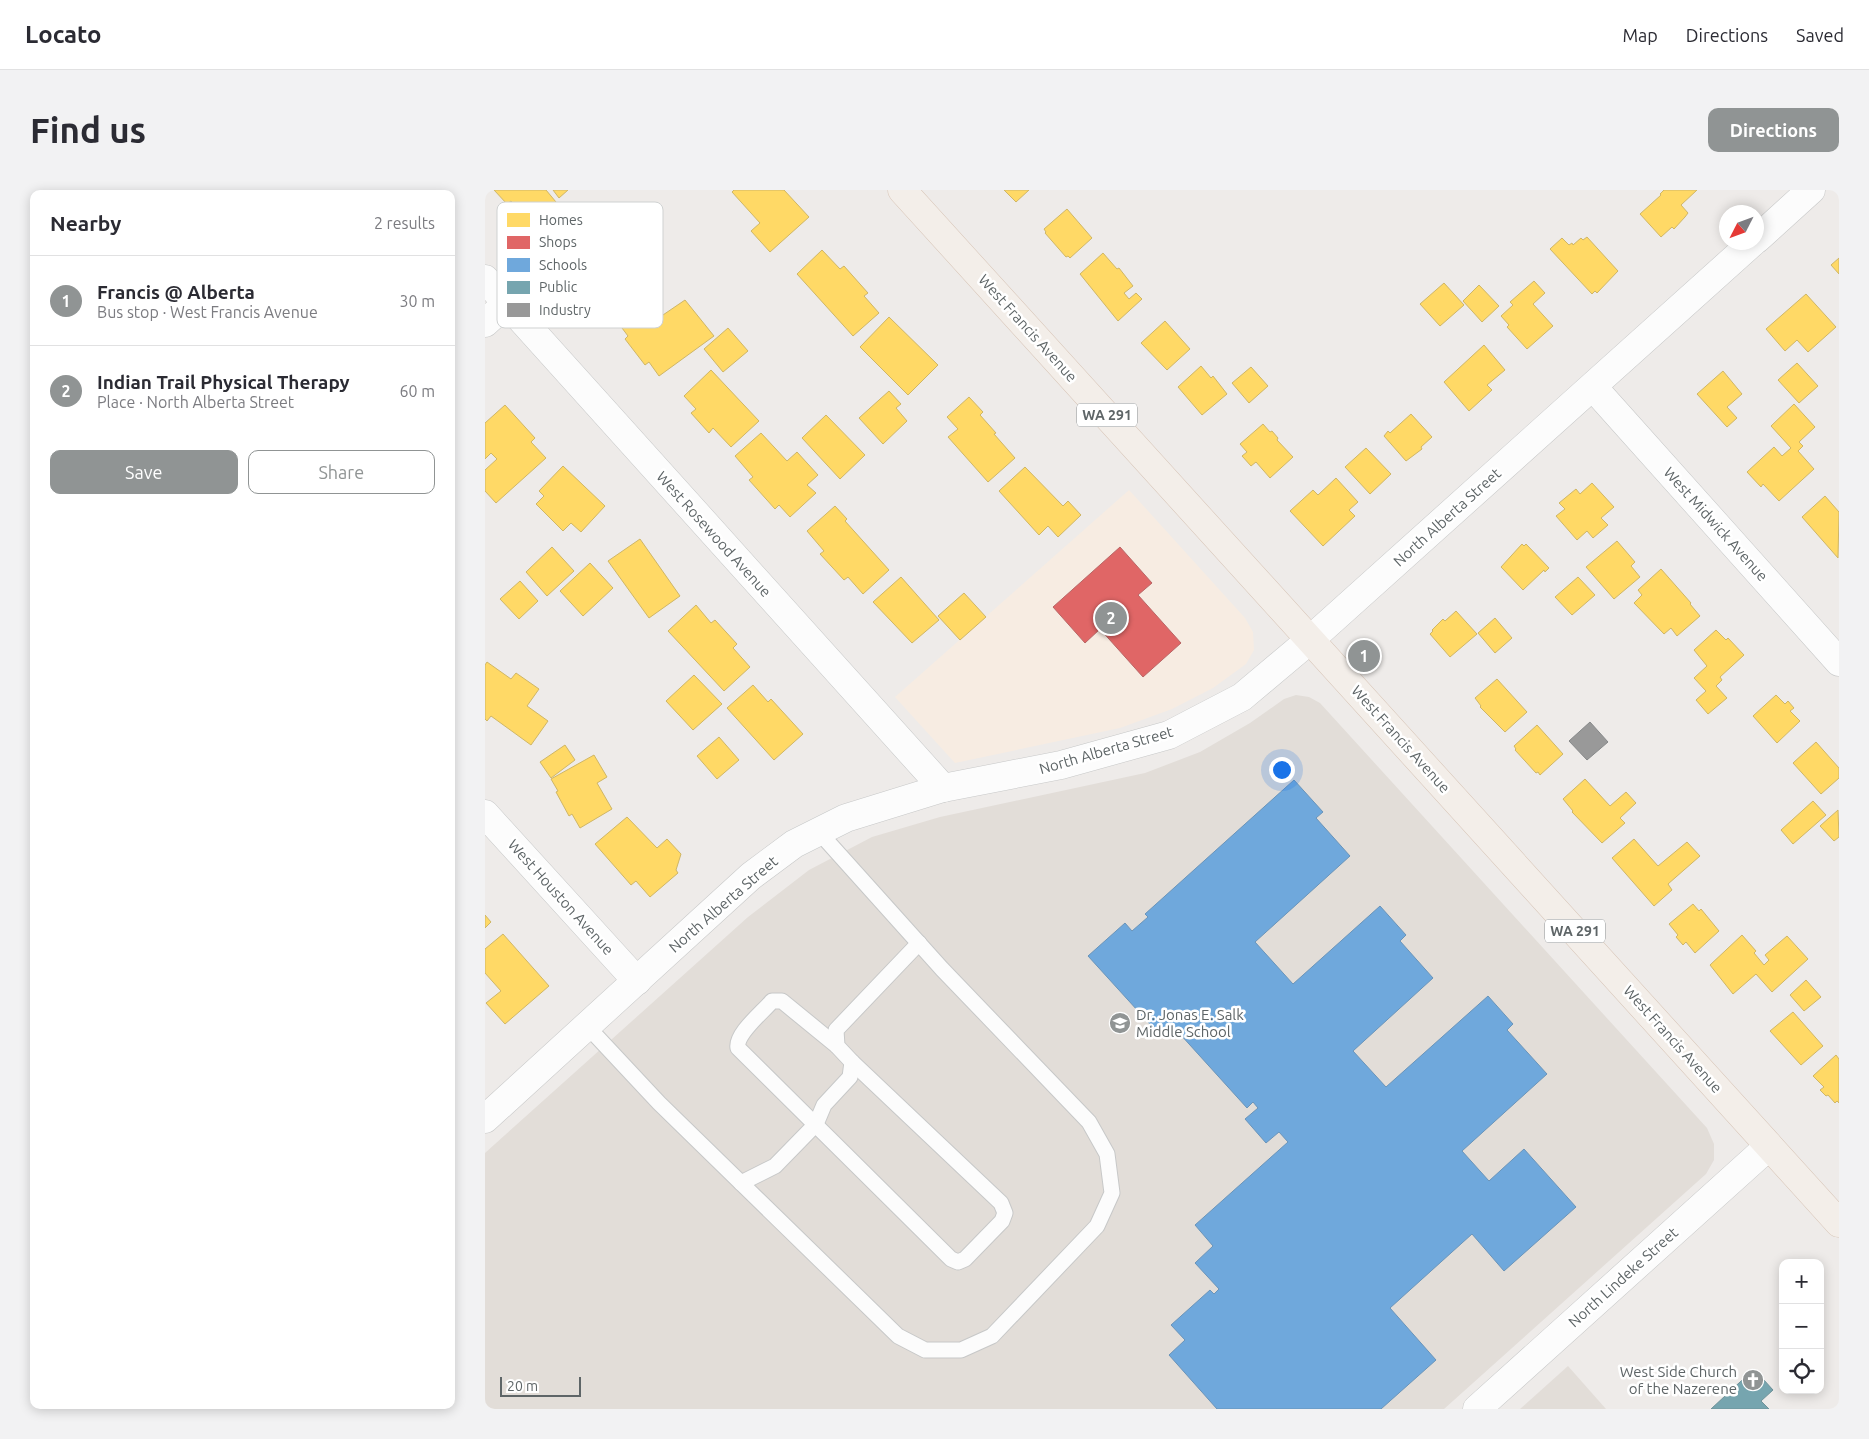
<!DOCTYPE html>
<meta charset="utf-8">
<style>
body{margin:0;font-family:Ubuntu,sans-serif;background:#f2f2f3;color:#2b2b33}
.controls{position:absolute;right:15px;bottom:15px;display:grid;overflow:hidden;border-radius:10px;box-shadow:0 2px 12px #0003}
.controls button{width:45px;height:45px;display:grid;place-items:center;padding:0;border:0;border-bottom:1px solid #e1e1e2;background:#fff;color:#2b2b33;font:25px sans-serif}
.compass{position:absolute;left:1234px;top:15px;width:45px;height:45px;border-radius:50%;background:#fff;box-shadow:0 2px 12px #0003;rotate:228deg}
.scale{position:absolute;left:15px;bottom:12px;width:81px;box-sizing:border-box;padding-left:5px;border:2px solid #5e6567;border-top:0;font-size:14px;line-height:18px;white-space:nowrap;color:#5e6567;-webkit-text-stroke:4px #fff;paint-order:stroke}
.you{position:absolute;left:796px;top:579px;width:18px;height:18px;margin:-12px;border:4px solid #fff;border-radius:50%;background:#1a73e8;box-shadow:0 0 0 8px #1a73e833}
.badge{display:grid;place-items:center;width:32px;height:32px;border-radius:50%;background:#909494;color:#fff;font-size:16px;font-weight:700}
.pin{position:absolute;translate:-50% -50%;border:2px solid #fff;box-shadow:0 1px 5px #0006}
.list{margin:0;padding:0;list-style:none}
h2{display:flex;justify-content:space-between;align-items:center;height:65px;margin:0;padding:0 20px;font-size:21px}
h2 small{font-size:16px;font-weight:400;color:#7c7c81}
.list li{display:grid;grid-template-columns:32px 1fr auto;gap:15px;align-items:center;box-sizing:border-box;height:90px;padding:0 20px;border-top:1px solid #e1e1e2}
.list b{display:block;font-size:19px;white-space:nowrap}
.list p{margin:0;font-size:16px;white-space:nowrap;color:#7c7c81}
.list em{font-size:16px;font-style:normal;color:#7c7c81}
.actions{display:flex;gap:10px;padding:15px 20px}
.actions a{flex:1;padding:11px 0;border:1px solid #909494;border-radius:10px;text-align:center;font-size:18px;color:#909494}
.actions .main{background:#909494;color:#fff}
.icon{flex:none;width:28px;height:28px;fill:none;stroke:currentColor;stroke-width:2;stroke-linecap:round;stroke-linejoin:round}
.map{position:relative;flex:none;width:1354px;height:1219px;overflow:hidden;border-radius:10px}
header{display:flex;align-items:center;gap:30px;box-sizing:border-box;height:70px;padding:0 25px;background:#fff;border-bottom:1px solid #e1e1e2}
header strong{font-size:24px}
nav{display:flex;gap:28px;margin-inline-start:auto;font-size:18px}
.intro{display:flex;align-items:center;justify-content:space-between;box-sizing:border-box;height:120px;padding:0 30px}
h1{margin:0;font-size:35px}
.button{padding:12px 22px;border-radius:10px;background:#909494;color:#fff;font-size:18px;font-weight:700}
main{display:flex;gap:30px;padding:0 30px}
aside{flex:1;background:#fff;border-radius:10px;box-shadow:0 2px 12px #0003}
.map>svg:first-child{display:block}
</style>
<header>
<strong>Locato</strong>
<nav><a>Map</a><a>Directions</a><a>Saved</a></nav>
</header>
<div class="intro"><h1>Find us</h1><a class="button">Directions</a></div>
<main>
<aside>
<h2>Nearby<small>2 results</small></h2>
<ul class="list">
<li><span class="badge">1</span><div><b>Francis @ Alberta</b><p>Bus stop · West Francis Avenue</p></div><em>30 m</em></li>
<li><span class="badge">2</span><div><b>Indian Trail Physical Therapy</b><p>Place · North Alberta Street</p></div><em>60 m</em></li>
</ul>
<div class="actions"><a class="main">Save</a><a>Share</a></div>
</aside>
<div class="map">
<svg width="1354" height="1219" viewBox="0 0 1354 1219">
<rect width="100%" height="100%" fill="#eeebe9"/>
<!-- commercial -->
<polygon fill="#f7ece2" points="644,300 760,428 768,442 769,460 761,474 728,498 687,519 635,538 470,573 410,507"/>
<!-- education -->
<g fill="#e2ddd8">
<polygon points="811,505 824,507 835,513 1222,938 1229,954 1229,970 1221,984 959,1219 0,1219 0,963 263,727 324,680 387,647 455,627 660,583 715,562 765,533 799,509"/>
<polygon points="1083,1176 1121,1219 1035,1219"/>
</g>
<!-- homes -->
<g fill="#ffd966" stroke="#cfb666">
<polygon points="9,0 61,0 71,12 54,27 43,14 35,21 26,11 22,14"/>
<polygon points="68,0 83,0 74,8"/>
<polygon points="249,0 299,0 324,27 285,62 266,41 275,33 247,2"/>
<polygon points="519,0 544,0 531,12"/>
<polygon points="1179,0 1212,0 1196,15 1203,23 1200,27 1189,39 1187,37 1176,47 1155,24 1176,5 1175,4"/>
<polygon points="582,19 607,48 585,68 583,66 581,67 560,43 561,42 559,39"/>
<polygon points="1102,47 1133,81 1112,103 1110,101 1107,104 1065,59 1077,48 1084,55 1087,53 1088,55 1096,48 1098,50"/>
<polygon points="337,60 355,79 359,76 383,103 379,106 394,123 368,146 312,84"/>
<polygon points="618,63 632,79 634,78 648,96 639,103 644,109 651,103 657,109 633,131 595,84"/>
<polygon points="1354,68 1354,84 1346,75"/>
<polygon points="1049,91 1060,103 1048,114 1068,136 1042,159 1022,137 1024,135 1016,126 1028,115 1025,112"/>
<polygon points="959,93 979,115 955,136 935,114"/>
<polygon points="994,95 1014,116 997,132 978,111"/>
<polygon points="158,104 175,127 200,110 229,146 174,186 164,172 160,175 140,149 143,146 128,126"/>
<polygon points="1321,104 1351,137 1323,162 1312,150 1300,161 1281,139"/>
<polygon points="404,127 453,175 423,205 375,157"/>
<polygon points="680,131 705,159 682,180 656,153"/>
<polygon points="243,138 263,161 238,182 219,159"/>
<polygon points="999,155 1020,180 1002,195 1007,200 984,221 959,192"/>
<polygon points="1312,173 1333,196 1314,213 1293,190"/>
<polygon points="716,176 726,188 728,186 742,204 717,225 693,197"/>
<polygon points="766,177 783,196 764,213 747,193"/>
<polygon points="226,180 274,231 246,257 228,238 224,243 206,223 211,219 199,206"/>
<polygon points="1238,181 1257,204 1242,217 1252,228 1242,237 1212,204"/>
<polygon points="404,201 416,214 411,218 422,231 398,254 374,228"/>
<polygon points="484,207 498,222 495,225 511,243 509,244 530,268 503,292 463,247 473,239 462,227"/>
<polygon points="1309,214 1330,237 1314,252 1318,256 1313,261 1329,279 1294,311 1278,294 1276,297 1262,282 1289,257 1297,266 1306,258 1286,236"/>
<polygon points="20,215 50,248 46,252 61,268 11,313 0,301 0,280 12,269 6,263 0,269 0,233"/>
<polygon points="926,224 947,247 936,257 937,259 921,271 899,246 903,241 905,243"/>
<polygon points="341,225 380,265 355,289 317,248"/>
<polygon points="778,234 785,242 787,241 793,248 792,250 808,267 785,288 771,272 766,276 757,266 762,262 755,254"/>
<polygon points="276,243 302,271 312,262 333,285 322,295 331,303 305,327 294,315 290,319 264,290 268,287 250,266"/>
<polygon points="881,258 906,284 885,304 860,277"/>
<polygon points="78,276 120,316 96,342 86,333 78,341 51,314 59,306 54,301"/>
<polygon points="540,277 578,316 583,311 596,325 573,347 563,336 554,345 514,301"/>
<polygon points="851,288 873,312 864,320 870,326 838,356 805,321 828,300 833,305"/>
<polygon points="1107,293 1129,317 1116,328 1123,335 1108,348 1102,341 1092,350 1071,326 1080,319 1074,313 1091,299 1095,304"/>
<polygon points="1340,306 1354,322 1353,368 1317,327"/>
<polygon points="350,316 362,329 360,331 404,380 378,404 363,387 359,390 335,364 339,361 322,341"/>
<polygon points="155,349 195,406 164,428 123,371"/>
<polygon points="1132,351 1150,372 1146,376 1155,387 1129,409 1101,377"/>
<polygon points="1037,354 1039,356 1041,354 1064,378 1060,382 1059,380 1038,400 1016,377"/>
<polygon points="67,357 89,381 62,406 41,382"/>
<polygon points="105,373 128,398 98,426 75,401"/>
<polygon points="1176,379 1206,413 1205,414 1215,426 1192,446 1186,438 1179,444 1149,413 1157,405 1153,400"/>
<polygon points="416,387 454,430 427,453 388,412"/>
<polygon points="1093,387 1110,405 1087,425 1070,407"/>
<polygon points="35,391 53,411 34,429 15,409"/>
<polygon points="479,403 501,427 475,450 453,426"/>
<polygon points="211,415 226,433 230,430 252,454 248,458 265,477 239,501 183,441"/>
<polygon points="971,421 992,444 965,467 945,444 948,441 947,440 958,429 960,431"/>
<polygon points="1010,428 1027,448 1010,463 993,443"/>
<polygon points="1231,440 1241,450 1243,448 1259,465 1235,487 1237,490 1231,496 1242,508 1223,524 1211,510 1221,501 1209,488 1222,476 1209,460"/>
<polygon points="2,472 26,489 31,483 54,499 42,516 63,531 46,555 6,526 2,531 0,529 0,475"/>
<polygon points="209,485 237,514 208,540 181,511"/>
<polygon points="1012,489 1042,522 1020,542 995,517 996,516 990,508"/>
<polygon points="268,495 283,512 286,509 318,544 289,570 242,518"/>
<polygon points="1291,505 1300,514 1303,511 1309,518 1305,521 1315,531 1292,553 1268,526"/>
<polygon points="1052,535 1078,564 1055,585 1053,582 1051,583 1030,560 1031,559 1029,556"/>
<polygon points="234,547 254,570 232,589 212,566"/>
<polygon points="1331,552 1354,578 1354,588 1336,604 1308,573"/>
<polygon points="80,555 90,570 66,588 55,572"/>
<polygon points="109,565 122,587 112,593 127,619 95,638 87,624 84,626 71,602 73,601 66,589"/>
<polygon points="1100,589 1125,616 1141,602 1151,613 1135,628 1140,633 1117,653 1087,622 1088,621 1078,609"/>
<polygon points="1328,611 1341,625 1308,654 1296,640"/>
<polygon points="1353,620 1354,647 1349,651 1335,636"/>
<polygon points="142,627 172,658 182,649 196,664 191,680 193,683 165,707 151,691 146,695 110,654"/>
<polygon points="1149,649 1173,676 1202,652 1215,666 1183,694 1187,700 1169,716 1127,668"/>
<polygon points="1208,714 1214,721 1216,719 1234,741 1210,763 1201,752 1198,755 1191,747 1193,745 1184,734"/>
<polygon points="0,725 6,732 0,738"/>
<polygon points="18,744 64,796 20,834 1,813 16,801 0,783 0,759"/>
<polygon points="1257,745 1271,761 1269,763 1279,775 1284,770 1280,765 1302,746 1323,769 1287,802 1271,784 1248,804 1225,775"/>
<polygon points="1321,790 1336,807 1319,821 1305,805"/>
<polygon points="1308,822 1338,856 1316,875 1285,841"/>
<polygon points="1351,865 1354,869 1354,913 1352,911 1350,913 1343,905 1341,906 1335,900 1339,897 1328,886"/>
</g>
<!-- shops -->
<polygon fill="#e06666" stroke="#b96666" points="635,357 667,393 653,405 696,453 658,487 615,439 600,453 568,417"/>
<!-- schools -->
<polygon fill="#6fa8dc" stroke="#6a94b9" points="809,590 838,622 831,628 865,666 770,752 808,794 895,716 921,745 915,751 948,788 868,861 901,897 1003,806 1028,834 1022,840 1062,884 977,961 1004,991 1039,959 1091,1017 1019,1081 987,1044 905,1118 951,1170 896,1219 732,1219 684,1165 700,1150 686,1135 725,1100 729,1104 734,1099 710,1073 728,1056 710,1035 803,952 794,942 781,953 760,929 773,918 768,912 762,918 685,833 673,843 603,766 640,733 647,741 663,727 660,724"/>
<!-- public -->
<polygon fill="#76a5af" stroke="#6f9299" points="1269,1179 1288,1200 1276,1211 1284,1219 1226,1219"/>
<!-- industry -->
<polygon fill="#999" stroke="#87898a" points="1105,532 1123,552 1102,570 1084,551"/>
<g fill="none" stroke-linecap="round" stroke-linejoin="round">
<!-- lane casing -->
<g stroke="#c7c8c8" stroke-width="17">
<g id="lane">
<polyline points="102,836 174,913 413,1146 440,1160 476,1160 507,1146 612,1036 627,1003 622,964 604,932 457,779 334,642"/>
<path d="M352,856l-55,-45h-10c-9,11 -37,33 -34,47l213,211 7,3 7,-3 37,-38 3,-8 -4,-10 -149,-141"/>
<polyline points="256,993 290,976 331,934 339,915 365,887 367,872 352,856 351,840 434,753"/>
</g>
</g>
<!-- street casing -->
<g stroke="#c7c8c8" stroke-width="29">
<g id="street">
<polyline points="0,89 458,598"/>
<polyline points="0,133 22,113"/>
<polyline points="1108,197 1354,472"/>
<polyline points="0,624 152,791"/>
<polyline points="0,929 266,686 309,654 361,628 458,598 576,575 684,545 757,507 826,449"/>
<polyline points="992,1219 1284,956"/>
</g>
</g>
<!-- secondary casing -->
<g stroke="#c7c8c8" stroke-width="29">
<g id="secondary">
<polyline points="1272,49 1326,0"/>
<polyline points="826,449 1268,52"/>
</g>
</g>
<!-- primary casing -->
<g stroke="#d7c4b6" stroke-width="29">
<polyline id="primary" points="417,0 1354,1033"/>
</g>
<!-- lane -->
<use href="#lane" stroke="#fcfcfc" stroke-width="15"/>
<!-- street -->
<use href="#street" stroke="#fcfcfc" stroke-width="28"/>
<!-- secondary -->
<use href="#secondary" stroke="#fcfcfc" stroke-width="28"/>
<!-- primary -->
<use href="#primary" stroke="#f3eee9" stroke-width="28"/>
</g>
<!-- icons -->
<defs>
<g id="school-disc" transform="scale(1.125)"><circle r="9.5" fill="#909494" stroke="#fff"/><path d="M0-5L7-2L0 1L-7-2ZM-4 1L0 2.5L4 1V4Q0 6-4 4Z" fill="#fff"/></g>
<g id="church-disc" transform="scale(1.125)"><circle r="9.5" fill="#909494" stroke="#fff"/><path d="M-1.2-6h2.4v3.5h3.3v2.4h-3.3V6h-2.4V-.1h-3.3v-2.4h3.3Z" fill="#fff"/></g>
</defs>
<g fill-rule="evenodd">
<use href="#school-disc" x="635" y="833"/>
<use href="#church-disc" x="1268" y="1190"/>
</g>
<g text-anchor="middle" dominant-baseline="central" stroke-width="5" stroke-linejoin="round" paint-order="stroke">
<!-- shield labels -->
<g fill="#fff" stroke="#8e9395" stroke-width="1">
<rect x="592" y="213.5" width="60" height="23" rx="4"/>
<rect x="1060" y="729.5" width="60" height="23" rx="4"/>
</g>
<g font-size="14" font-weight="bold" fill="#5e6567">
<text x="622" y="225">WA 291</text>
<text x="1090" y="741">WA 291</text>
</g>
<!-- street labels -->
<g font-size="15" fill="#5e6567" stroke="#fff">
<text transform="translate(543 138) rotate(48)">West Francis Avenue</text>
<text transform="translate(962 327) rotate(-42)">North Alberta Street</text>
<text transform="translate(1231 334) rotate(48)">West Midwick Avenue</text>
<text transform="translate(229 344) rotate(48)">West Rosewood Avenue</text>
<text transform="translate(916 549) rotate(48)">West Francis Avenue</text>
<text transform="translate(621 560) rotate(-16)">North Alberta Street</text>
<text transform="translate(76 707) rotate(48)">West Houston Avenue</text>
<text transform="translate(238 714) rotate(-41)">North Alberta Street</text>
<text transform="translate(1188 849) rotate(48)">West Francis Avenue</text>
<text transform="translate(1138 1087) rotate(-42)">North Lindeke Street</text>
</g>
<!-- poi labels -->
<g font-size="15" fill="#5e6567" stroke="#fff" text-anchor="start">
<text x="651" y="824">Dr. Jonas E. Salk<tspan x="651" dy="17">Middle School</tspan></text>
<text x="1252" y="1181" text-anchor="end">West Side Church<tspan x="1252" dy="17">of the Nazerene</tspan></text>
</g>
</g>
<!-- legend -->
<rect x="12" y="12" width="166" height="126" rx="8" fill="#fff" stroke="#cfd1d1" stroke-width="1"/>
<rect x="22" y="23" width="23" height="14" fill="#ffd966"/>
<rect x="22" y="46" width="23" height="13" fill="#e06666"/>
<rect x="22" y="68" width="23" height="14" fill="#6fa8dc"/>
<rect x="22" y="91" width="23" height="13" fill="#76a5af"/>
<rect x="22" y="113" width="23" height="14" fill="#999"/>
<g font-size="14" fill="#5e6567">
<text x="54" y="35">Homes</text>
<text x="54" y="57">Shops</text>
<text x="54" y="80">Schools</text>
<text x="54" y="102">Public</text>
<text x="54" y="125">Industry</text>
</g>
</svg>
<div class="controls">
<button>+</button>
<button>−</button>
<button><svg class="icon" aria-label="locate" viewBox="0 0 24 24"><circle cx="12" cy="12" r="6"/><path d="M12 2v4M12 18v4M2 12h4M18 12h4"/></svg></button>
</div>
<svg class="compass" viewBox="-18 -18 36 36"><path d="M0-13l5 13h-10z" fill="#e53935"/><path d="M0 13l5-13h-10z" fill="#7c7c81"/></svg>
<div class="scale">20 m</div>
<div class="you"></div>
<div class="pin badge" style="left:879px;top:466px">1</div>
<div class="pin badge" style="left:626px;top:428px">2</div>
</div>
</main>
